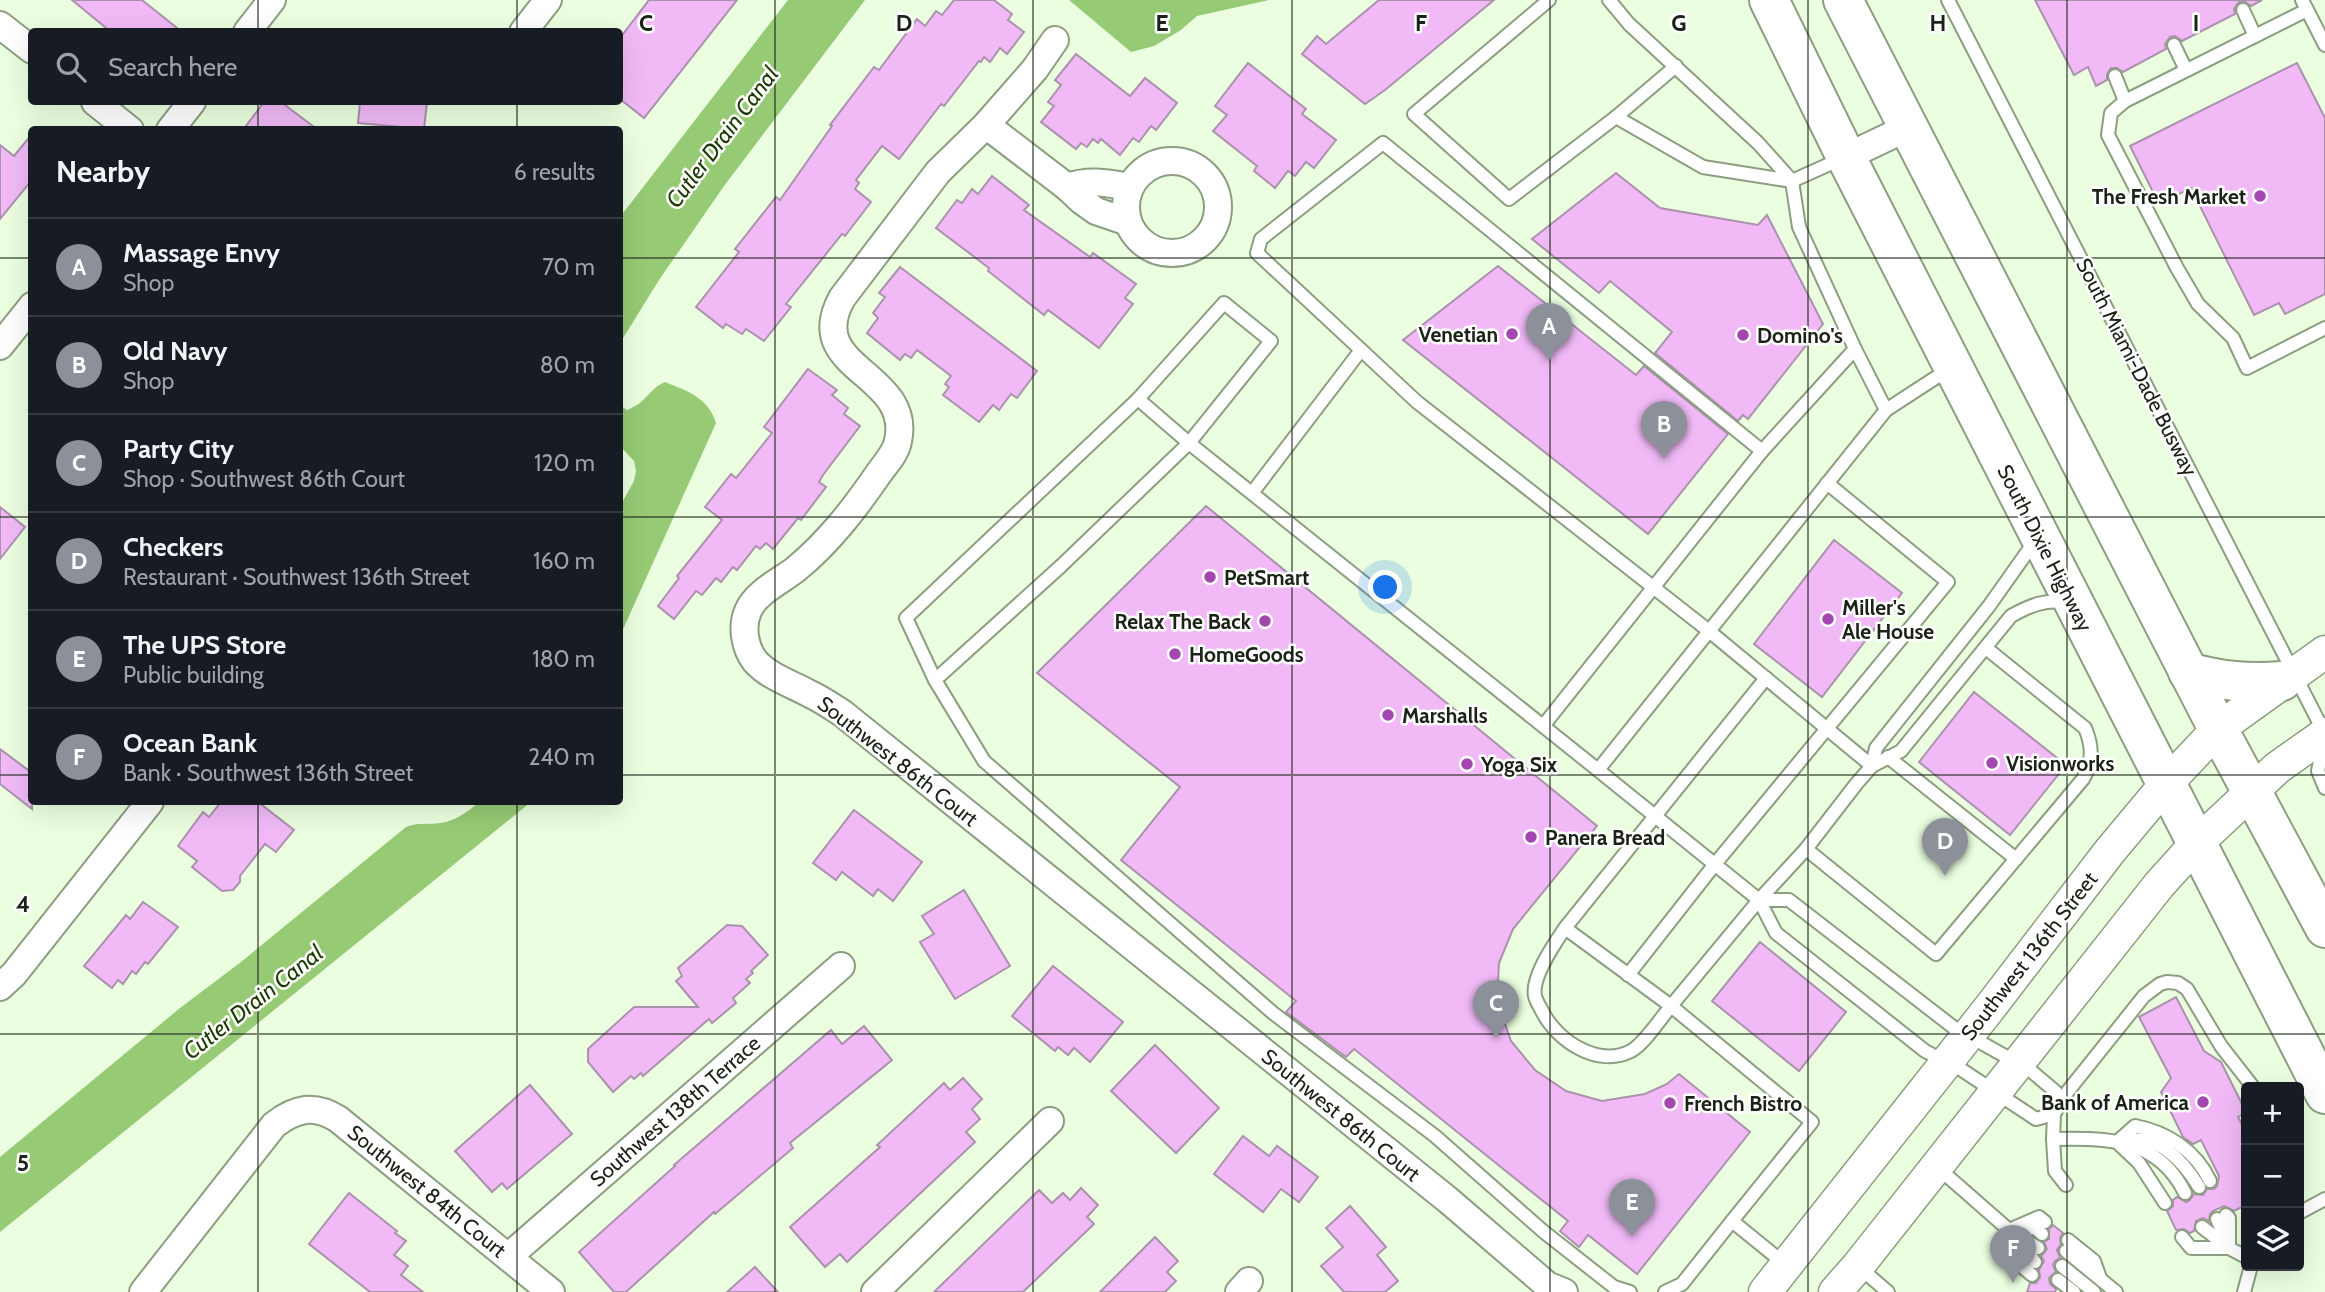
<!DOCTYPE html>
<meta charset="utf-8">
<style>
body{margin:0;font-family:Cabin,sans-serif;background:#242831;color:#f1f3f6}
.controls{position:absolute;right:21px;bottom:21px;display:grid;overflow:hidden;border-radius:7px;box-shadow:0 7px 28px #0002}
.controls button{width:63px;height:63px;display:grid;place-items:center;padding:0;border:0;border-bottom:2px solid #363941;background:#171b24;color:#f1f3f6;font:35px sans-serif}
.you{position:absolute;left:1386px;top:588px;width:24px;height:24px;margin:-18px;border:5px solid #fff;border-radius:50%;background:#1a73e8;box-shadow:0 0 0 10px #1a73e833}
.badge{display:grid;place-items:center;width:46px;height:46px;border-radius:50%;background:#8c9099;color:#fff;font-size:23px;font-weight:700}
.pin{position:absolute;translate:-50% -58px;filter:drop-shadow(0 2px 4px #0008)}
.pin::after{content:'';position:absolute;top:37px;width:24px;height:21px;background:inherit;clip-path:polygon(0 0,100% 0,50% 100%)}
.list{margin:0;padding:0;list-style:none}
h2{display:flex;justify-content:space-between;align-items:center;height:91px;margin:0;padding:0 28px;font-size:30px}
h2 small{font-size:23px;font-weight:400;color:#9ea1a6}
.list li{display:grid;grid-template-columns:46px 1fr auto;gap:21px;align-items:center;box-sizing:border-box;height:98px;padding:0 28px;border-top:2px solid #363941}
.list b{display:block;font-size:26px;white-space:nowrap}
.list p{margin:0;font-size:23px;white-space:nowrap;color:#9ea1a6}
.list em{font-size:23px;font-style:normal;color:#9ea1a6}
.icon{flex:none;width:38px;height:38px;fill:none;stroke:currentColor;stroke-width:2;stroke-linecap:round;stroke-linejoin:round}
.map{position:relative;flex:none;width:2325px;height:1292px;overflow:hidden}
.search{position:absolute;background:#171b24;box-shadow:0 7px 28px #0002;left:28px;top:28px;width:595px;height:77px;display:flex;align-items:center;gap:18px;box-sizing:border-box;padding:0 24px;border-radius:7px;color:#9ea1a6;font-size:26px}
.panel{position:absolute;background:#171b24;box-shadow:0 7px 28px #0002;left:28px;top:126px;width:595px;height:679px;border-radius:7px}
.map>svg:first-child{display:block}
</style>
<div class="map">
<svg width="2325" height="1292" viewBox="0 0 2325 1292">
<rect width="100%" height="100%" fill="#ebffe0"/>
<!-- water -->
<g fill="#96ca75">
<polygon points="788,0 865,0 724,186 659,280 620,343 620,217"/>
<polygon points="1069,0 1269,0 1197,16 1181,30 1154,46 1131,52"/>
<path d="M665,382c22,9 43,15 51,41l-96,213v-130l14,-25 2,-10 -2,-10 -14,-15v-41l7,5c21,-8 20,-20 38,-28z"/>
<path d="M479,802h52l-531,430v-75l180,-149 61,-46 165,-135c12,-5 22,-2 34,-4 14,-1 29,-12 39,-21z"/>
</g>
<!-- building -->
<g fill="#f1baf7" stroke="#aa92ac" stroke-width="2">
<polygon points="72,0 142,0 182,32 111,32"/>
<polygon points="649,0 737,0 644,118 620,99 620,38"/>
<polygon points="954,0 994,0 1012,14 1008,20 1024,32 1007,54 1000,48 990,62 984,57 981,62 979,61 944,106 941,104 899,159 882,146 856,180 859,183 855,189 871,202 845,236 842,234 786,304 791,307 764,341 746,329 742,334 726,324 723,328 696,307 739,252 735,249 776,197 780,200 832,126 830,125 874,67 879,70 917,19 925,26 936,11 942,15"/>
<polygon points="1379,0 1494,0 1385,90 1365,104 1302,54 1317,36 1326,44"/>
<polygon points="2035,0 2262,0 2251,6 2244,1 2239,2 2234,9 2235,14 2182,41 2175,36 2170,37 2165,44 2166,49 2123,72 2117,68 2111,68 2107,74 2107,80 2096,86 2088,67 2074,75"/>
<polygon points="1076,54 1130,96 1145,78 1177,103 1156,130 1151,126 1139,142 1133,138 1120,155 1101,139 1098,143 1093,139 1087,147 1081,143 1076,149 1041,122 1054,106 1048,102 1061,85 1055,80"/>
<polygon points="1248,63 1306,109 1302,114 1336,140 1314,168 1306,162 1295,176 1288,171 1275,188 1254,171 1257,166 1213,131 1227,115 1215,106"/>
<polygon points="2297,63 2325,118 2325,294 2285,314 2279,303 2254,315 2191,188 2159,204 2130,146"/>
<polygon points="264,102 281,102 318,130 243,130"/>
<polygon points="360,102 427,102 424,129 358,123"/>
<polygon points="32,134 32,180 0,219 0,145 14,156"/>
<polygon points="1616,173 1660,208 1758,225 1767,215 1823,324 1748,419 1743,415 1738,421 1655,353 1672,332 1610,281 1599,293 1532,239"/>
<polygon points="992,176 1029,205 1024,210 1090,257 1093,253 1136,284 1125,298 1133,304 1099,348 1048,310 1044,315 988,271 989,268 936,228 957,200 962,203 972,189 978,194"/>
<polygon points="1498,266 1636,375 1644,366 1728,434 1648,534 1403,340"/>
<polygon points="900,267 1037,371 1017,398 1011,394 999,410 993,405 979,422 943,395 949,387 945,384 951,376 917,350 911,358 905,354 900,360 867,333 878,318 873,313 885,297 879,293"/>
<polygon points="808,369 837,390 832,395 848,408 844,414 860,426 823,475 819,482 826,487 801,520 798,518 773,549 766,543 760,549 756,546 737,570 733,567 721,582 716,578 702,595 696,591 674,619 658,606 679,578 677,576 722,520 705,507 731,474 736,478 772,433 764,427"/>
<polygon points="1206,506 1597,826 1513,929 1499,963 1497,1001 1511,1041 1535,1070 1566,1091 1602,1101 1645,1094 1667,1084 1679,1074 1750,1132 1637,1274 1588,1235 1579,1247 1560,1231 1568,1221 1354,1049 1346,1057 1286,1012 1296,1001 1121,860 1180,787 1037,673"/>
<polygon points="0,507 25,527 0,559"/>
<polygon points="1834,540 1902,593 1822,697 1754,644"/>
<polygon points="1974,692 2066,765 2010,835 1919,762"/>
<polygon points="0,749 32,773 32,809 0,784"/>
<polygon points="221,802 258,802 294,830 276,852 265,844 240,876 240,882 233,890 222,891 192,867 197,861 178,846 203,812 209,817"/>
<polygon points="854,810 922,862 893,901 878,889 873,896 842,872 836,880 813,863"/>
<polygon points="964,890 1010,966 955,999 920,942 934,934 922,916"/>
<polygon points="143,902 178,927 148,964 145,962 136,974 132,971 123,984 118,980 112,988 84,966 126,915 130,919"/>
<polygon points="727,925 742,926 768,955 751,971 753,973 746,979 750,983 733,998 736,1003 712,1023 709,1019 643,1076 641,1073 634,1079 631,1076 613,1092 588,1062 588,1049 634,1007 698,1007 676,981 682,976 678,968"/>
<polygon points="1760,942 1846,1012 1799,1071 1712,1001"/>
<polygon points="1053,966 1123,1022 1090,1062 1074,1048 1068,1055 1058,1047 1055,1051 1012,1016"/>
<polygon points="2176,997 2204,1051 2221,1062 2246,1112 2238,1117 2246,1132 2246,1205 2234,1211 2224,1206 2213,1211 2210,1214 2209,1221 2203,1218 2196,1221 2194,1231 2190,1233 2184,1229 2176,1230 2167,1211 2173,1206 2173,1200 2177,1197 2186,1202 2190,1200 2194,1194 2203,1195 2207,1189 2214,1189 2217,1186 2219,1176 2201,1140 2193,1144 2183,1137 2161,1092 2171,1078 2139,1017"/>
<polygon points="864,1026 892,1060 790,1143 793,1148 715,1214 714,1212 626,1292 614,1292 579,1252 675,1166 674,1165 831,1030 842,1044"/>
<polygon points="1155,1045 1219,1108 1176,1153 1111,1091"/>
<polygon points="963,1078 982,1099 972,1109 980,1119 966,1132 975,1142 847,1262 840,1254 825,1267 790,1227 880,1147 877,1145 944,1083 950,1090"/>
<polygon points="530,1085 572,1134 507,1189 502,1183 492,1192 455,1151"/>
<polygon points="1243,1136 1269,1156 1277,1146 1318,1177 1299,1202 1281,1189 1263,1212 1214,1174"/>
<polygon points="1081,1188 1098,1205 1087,1217 1094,1224 1023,1292 934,1292 1039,1190 1052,1203 1063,1193 1070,1200"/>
<polygon points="349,1193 397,1231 395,1233 406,1241 394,1255 408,1266 401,1275 423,1292 370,1292 309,1244"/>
<polygon points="1350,1206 1386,1247 1377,1255 1398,1281 1385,1292 1344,1292 1321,1266 1343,1247 1326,1228"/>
<polygon points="2053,1225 2063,1233 2060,1238 2061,1244 2057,1250 2060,1258 2055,1261 2053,1265 2056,1272 2049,1278 2050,1284 2056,1289 2055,1292 2027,1292 2030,1283 2036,1283 2040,1277 2039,1270 2044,1261 2041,1256 2047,1249 2044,1242 2049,1239 2049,1229"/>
<polygon points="1155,1237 1178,1261 1167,1272 1176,1281 1165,1292 1100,1292"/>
<polygon points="755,1267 778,1292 727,1292"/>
</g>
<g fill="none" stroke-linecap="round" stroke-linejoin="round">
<!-- service casing -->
<g stroke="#8c9e81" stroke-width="16">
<g id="service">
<polyline points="1549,0 1414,114 1509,199 1616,117 1676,66"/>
<polyline points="1609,0 1629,24 1758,143 1792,181"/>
<polyline points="1948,0 2325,734"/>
<polyline points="2302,0 2325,45"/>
<polyline points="2243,10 2255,36"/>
<polyline points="2307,10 2125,101 2111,113 2108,135 2177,268 2198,304 2233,338 2247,368 2325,328"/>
<polyline points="2174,45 2186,70"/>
<polyline points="2115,76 2125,101"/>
<polyline points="1616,117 1703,167 1792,181"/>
<polygon points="1224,303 1271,341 1189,443 1061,566 935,680 906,618 1138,399"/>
<polyline points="1855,349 1886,410"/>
<polyline points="1138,399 1189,443 1598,770"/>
<polyline points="1762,451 1855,349 1799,227 1792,181 1843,158"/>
<polyline points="1252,493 1361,350"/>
<polyline points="935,680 984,761 1273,1013 1435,1136 1544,1232 1614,1287 1630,1292"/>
<polyline points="1543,726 1762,451 1383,143 1261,239 1257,253 1417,402 1709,631 1872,766"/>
<polyline points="2324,742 2318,771 2325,788"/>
<polyline points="1888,757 2016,859"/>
<polyline points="1872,766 1876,748 1989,606 2035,541"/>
<path d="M1806,849l130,105 147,-175c10,-18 10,-32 2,-51l-99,-80"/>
<polyline points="1759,900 1789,900 1953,1027 2030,1070 2056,1092 2054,1114 2036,1119 1962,1070 1925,1051 1776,933 1759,900 1598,770 1886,410 1949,369"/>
<path d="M1565,928c-10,15 -34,49 -30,68 1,5 5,11 7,15 15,30 56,57 89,40 13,-7 30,-33 40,-45l-106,-78 201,-250"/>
<polyline points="1628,975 1715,864 1948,582 1827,483"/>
<path d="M2053,1139c55,-1 105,-1 132,54"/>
<path d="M2121,1141c35,-9 61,18 78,46"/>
<path d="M2117,1142l18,-16c32,6 61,25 75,55"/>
<polyline points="2120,1145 2139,1163 2165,1203"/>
<polyline points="1937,1167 2009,1230 2035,1262"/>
<polyline points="2066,1185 2055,1171 2053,1139 2054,1114 2068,1091 2144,996 2160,984 2167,982 2178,983 2187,989 2221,1046 2253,1087"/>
<polyline points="2299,1213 2325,1199"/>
<polyline points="2226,1215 2229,1218 2229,1248"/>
<polyline points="2217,1219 2226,1241"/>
<polyline points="2202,1227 2229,1248 2246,1257"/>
<polyline points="2020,1229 2035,1228 2042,1234"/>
<polyline points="2009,1230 2039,1217 2045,1222"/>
<polyline points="2015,1234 2038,1248"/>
<polyline points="2182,1237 2191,1248 2229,1248"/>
<polyline points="2012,1240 2020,1265 2032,1275"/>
<polyline points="2068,1240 2094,1261 2100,1278"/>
<polyline points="2066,1251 2116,1292"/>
<path d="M1786,1265l-54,-44 80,-99 -141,-116 88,-106 47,-51 51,-66 15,-17 29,-15 110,-135c18,-10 36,-18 56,-13"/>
<polyline points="2062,1266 2094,1292"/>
<polyline points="1859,1267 1888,1292"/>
<polyline points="2058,1280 2074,1292"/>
<polyline points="1665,1292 1682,1284 1732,1221"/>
<polyline points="2244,1292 2251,1266"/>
</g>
</g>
<!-- minor casing -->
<g stroke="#8c9e81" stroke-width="30">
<g id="minor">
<polyline points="0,25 32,50"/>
<polyline points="247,32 272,0"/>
<polyline points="523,32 548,0"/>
<path d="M1055,40l-20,29 -49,56 -48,47 -96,126c-40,72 71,74 56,143 -2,12 -12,22 -19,32 -24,35 -50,69 -83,96 -15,12 -40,23 -48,42 -7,16 -3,37 7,50 14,16 37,23 55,33 11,5 21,12 32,19l606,487 99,85 17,7"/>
<polyline points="95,102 130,130"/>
<polyline points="986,125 1067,187 1082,201 1096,211 1128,222"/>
<polyline points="170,130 192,102"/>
<polyline points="1846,157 1909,127"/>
<circle cx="1172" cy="207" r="46"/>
<path d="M1067,187c22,-8 41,-4 63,0"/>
<polyline points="0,346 32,306"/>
<polyline points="0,987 14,974 150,802"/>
<polyline points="508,1257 841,966"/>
<path d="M143,1292l131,-167c22,-17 40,-21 64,-6l213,173"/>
<polyline points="875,1292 1050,1121"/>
<polyline points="1239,1292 1249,1281"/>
</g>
</g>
<!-- tertiary casing -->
<g stroke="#8c9e81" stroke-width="35">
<g id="tertiary">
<polyline points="1765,1292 1988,1010 2110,851 2166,784 2218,729 2325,652"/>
<polyline points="1835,1292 1858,1266 2159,885 2196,844 2277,768 2325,734"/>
</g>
</g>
<!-- trunk casing -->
<g stroke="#8c9e81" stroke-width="42">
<g id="trunk">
<polyline points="1769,0 1846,157 2325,1094"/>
<polyline points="1843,0 2218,729 2325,928"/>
<path d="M2188,672c34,9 59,12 94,9"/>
</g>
</g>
<!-- service -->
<use href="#service" stroke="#fff" stroke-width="12"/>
<!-- minor -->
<use href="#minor" stroke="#fff" stroke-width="26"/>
<!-- tertiary -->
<use href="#tertiary" stroke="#fff" stroke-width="32"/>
<!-- trunk -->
<use href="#trunk" stroke="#fff" stroke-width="38"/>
</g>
<!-- grid -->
<path fill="none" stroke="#1b2217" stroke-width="2" stroke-opacity="0.55" d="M258,0v32M517,0v32M775,0v1292M1033,0v1292M1292,0v1292M1550,0v1292M1808,0v1292M2067,0v1292M258,102v28M517,102v28M0,258h32M620,258h1705M0,517h32M620,517h1705M0,775h32M620,775h1705M258,802v490M517,802v490M0,1034h2325"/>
<!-- markers -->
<g fill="#a446af" stroke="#fff" stroke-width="2.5">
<circle cx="2260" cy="196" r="7"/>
<circle cx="1512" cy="334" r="7"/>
<circle cx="1743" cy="335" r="7"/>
<circle cx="1210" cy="577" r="7"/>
<circle cx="1828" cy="619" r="7"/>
<circle cx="1265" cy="621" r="7"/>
<circle cx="1175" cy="654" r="7"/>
<circle cx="1388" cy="715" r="7"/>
<circle cx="1992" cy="763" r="7"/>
<circle cx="1467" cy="764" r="7"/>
<circle cx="1531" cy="837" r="7"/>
<circle cx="2203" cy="1102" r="7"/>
<circle cx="1670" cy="1103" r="7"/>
</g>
<g text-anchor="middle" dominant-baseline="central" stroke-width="5" stroke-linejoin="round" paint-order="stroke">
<!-- poi labels -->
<g font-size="21" font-weight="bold" fill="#1b2217" stroke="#fff" text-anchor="start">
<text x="2246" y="196" text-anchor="end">The Fresh Market</text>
<text x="1498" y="334" text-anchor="end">Venetian</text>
<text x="1757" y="335">Domino's</text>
<text x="1224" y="577">PetSmart</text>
<text x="1842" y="607">Miller's<tspan x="1842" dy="24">Ale House</tspan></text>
<text x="1251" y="621" text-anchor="end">Relax The Back</text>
<text x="1189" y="654">HomeGoods</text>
<text x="1402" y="715">Marshalls</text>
<text x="2006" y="763">Visionworks</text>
<text x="1481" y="764">Yoga Six</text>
<text x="1545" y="837">Panera Bread</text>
<text x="2189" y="1102" text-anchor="end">Bank of America</text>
<text x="1684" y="1103">French Bistro</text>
</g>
<!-- street labels -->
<g font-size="21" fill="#1b2217" stroke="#fff">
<text transform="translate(2137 367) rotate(63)">South Miami-Dade Busway</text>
<text transform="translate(2045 548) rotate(63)">South Dixie Highway</text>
<text transform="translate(898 761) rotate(38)">Southwest 86th Court</text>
<text transform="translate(2029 956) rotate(-52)">Southwest 136th Street</text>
<text transform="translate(675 1111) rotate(-41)">Southwest 138th Terrace</text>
<text transform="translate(1341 1115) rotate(39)">Southwest 86th Court</text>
<text transform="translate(427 1191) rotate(39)">Southwest 84th Court</text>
</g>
<!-- water labels -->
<g font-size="23" font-style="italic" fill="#1b3a00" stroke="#fff">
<text transform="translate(722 137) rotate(-53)">Cutler Drain Canal</text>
<text transform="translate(253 1002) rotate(-38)">Cutler Drain Canal</text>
</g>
</g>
<g font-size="23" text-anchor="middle" font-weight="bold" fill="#1b2217" stroke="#fff" stroke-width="5" stroke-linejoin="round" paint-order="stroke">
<text x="646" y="31">C</text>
<text x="904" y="31">D</text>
<text x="1162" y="31">E</text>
<text x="1421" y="31">F</text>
<text x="1679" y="31">G</text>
<text x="1938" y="31">H</text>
<text x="2196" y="31">I</text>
<text x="23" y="912">4</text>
<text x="23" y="1171">5</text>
</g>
</svg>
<div class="controls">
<button>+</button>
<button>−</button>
<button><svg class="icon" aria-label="layers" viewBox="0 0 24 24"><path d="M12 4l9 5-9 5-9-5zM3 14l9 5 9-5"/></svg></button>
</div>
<div class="you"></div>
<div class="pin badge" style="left:1549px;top:361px">A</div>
<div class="pin badge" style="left:1664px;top:459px">B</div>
<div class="pin badge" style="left:1496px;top:1038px">C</div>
<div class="pin badge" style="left:1945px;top:876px">D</div>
<div class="pin badge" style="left:1632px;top:1237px">E</div>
<div class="pin badge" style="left:2013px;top:1283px">F</div>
<div class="search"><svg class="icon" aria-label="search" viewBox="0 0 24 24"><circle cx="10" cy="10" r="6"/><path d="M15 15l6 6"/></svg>Search here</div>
<section class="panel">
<h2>Nearby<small>6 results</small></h2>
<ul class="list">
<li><span class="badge">A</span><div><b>Massage Envy</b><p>Shop</p></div><em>70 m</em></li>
<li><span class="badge">B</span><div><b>Old Navy</b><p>Shop</p></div><em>80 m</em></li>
<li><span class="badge">C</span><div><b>Party City</b><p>Shop · Southwest 86th Court</p></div><em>120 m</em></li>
<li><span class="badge">D</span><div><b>Checkers</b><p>Restaurant · Southwest 136th Street</p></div><em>160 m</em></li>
<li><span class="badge">E</span><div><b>The UPS Store</b><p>Public building</p></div><em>180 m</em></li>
<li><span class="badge">F</span><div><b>Ocean Bank</b><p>Bank · Southwest 136th Street</p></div><em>240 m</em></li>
</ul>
</section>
</div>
